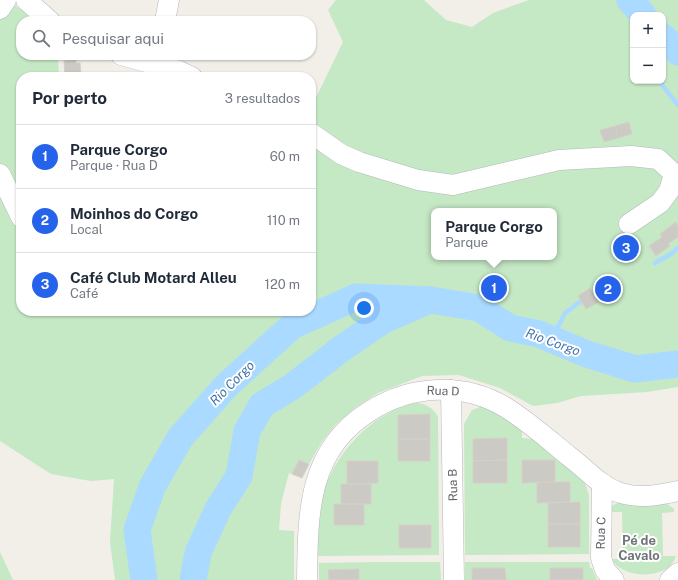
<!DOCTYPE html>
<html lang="pt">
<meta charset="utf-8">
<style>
body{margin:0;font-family:"Public Sans",sans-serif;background:#f6f6f7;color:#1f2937}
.controls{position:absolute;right:12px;top:12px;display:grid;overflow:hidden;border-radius:8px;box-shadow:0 1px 3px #0004}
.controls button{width:36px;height:36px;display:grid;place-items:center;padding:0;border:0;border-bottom:1px solid #e0e1e3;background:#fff;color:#1f2937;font:20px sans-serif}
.you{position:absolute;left:364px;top:308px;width:14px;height:14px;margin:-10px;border:3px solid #fff;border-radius:50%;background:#1a73e8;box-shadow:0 0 0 6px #1a73e833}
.badge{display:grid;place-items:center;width:26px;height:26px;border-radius:50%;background:#2563eb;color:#fff;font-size:13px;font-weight:700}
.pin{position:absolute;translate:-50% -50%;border:2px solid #fff;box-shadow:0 1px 4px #0006}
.popup{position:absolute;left:431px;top:208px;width:126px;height:52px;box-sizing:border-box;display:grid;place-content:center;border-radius:8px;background:#fff;filter:drop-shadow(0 1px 3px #0005);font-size:13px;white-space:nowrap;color:#747a83}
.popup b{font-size:15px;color:#1f2937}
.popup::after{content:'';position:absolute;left:50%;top:100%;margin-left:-8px;border:8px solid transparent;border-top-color:#fff}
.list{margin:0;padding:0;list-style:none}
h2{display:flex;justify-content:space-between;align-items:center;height:52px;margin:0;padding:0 16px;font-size:17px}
h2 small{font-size:13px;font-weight:400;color:#747a83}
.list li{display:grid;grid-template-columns:26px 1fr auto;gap:12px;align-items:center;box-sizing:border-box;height:64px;padding:0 16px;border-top:1px solid #e0e1e3}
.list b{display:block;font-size:15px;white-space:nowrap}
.list p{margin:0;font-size:13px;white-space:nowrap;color:#747a83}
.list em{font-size:13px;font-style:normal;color:#747a83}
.icon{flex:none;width:22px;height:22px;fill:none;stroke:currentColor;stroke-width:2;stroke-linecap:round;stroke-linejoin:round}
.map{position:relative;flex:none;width:678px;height:580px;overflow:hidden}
.search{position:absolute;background:#fff;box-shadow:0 1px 3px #0004;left:16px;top:16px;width:300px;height:44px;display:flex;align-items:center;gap:10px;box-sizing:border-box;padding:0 14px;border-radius:16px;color:#747a83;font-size:15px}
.panel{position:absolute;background:#fff;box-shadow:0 1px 3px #0004;left:16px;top:72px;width:300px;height:244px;border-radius:16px}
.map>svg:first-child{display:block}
</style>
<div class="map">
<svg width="678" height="580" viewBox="0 0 678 580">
<rect width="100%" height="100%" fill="#f1efe8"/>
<!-- green -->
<g fill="#c5e8c5" fill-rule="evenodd">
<path d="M0,0h9l25,21h-13v34h37l1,22h-38v234h290v-203l32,-66 -15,-32 8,-10h88l22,20 26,7 21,-14 36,-13h149v387l-31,5 -66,4 -24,7 -24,3 -33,-18 -41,-13 -37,1 -44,17 -22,14 -21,18 -14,18 -12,21 -10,-4 -7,14 -3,-1 -8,30 -2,27 15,1v49h-179l-5,-38 4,-63 -23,2 -40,-7 -51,-33zM633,15h30v66h-30zM434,211h120v46h-120z"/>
<path d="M416,403c9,0 18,5 22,14l1,138 -121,1c0,-19 0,-37 4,-56 8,-42 50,-89 94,-97z"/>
<polygon points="483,406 522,427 522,438 533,439 582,479 586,486 589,495 589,554 465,555 464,424 472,410"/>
<path d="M618,503h48l8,6v3l-12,1 1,43h13c-7,24 -52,24 -65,3h12l-1,-47h-12l1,-6z"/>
<polygon points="0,552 13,580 0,580"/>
<polygon points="378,562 440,562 441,580 319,580 319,563"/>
<polygon points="465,562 589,562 590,568 592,568 597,580 465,580"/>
</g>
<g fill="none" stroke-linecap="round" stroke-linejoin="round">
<!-- stream -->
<g stroke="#aadaff" stroke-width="4.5">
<polyline points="663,47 667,41"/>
<polyline points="659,81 678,105"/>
<polyline points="655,263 671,254 678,248"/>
<polyline points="552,339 565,313 581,301"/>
</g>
<!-- river -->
<g stroke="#aadaff" stroke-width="27">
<polyline points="630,0 643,15"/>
<polyline points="663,37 678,52"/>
<polyline points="144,580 137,530 152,487 180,438 226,386 292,326 356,297 431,300 479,308 510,328 539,334 587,354 635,369 678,364"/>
<polyline points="193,580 198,553 218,509 239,476 247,431 262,405 293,386 341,349 382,321 425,302"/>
</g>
</g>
<!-- building -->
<g fill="#cccac5" stroke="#d6d1c6">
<polygon points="76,60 76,63 80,63 81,77 65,77 64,61"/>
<polygon points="629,122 632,134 618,138 615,126"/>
<polygon points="615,126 618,138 604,142 600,130"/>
<polygon points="676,222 678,226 678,237 668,244 670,246 656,256 649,246 662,237 660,234"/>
<polygon points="620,233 627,234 626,241 637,243 635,257 614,254 616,240 619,240"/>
<polygon points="612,279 618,293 604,299 598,285"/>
<polygon points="590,288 599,302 586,309 578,296"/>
<polygon points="430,414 430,439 398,439 398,415"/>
<polygon points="507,438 507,460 473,461 473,439"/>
<rect x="398" y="439" width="32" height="22"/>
<polygon points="299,460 309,464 302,478 292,474"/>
<polygon points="507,460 507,483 473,483 473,461"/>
<polygon points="522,460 555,460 555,482 522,483"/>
<polygon points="347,461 378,461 378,483 347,484"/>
<polygon points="537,482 570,482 570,502 537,503"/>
<rect x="341" y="484" width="30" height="20"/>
<polygon points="580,502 580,524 548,524 548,503"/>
<rect x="334" y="504" width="30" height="21"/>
<rect x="548" y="524" width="32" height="23"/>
<rect x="399" y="525" width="32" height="23"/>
<polygon points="472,568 505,568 506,580 472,580"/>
<rect x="550" y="568" width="33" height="12"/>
<polygon points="359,569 359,580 329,580 328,570"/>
</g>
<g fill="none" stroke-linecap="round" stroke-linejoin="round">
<!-- minor casing -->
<g stroke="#b5b8bc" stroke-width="21">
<g id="minor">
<polyline points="26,0 50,21"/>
<polyline points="0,9 6,0"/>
<polyline points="165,21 169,0"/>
<polyline points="121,55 179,71 192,77"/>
<polyline points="311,133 341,154 359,162 418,180 453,185 559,160 631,156 658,159 672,172 673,178 669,191 660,203 629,224"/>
<polyline points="0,174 21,217"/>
<polyline points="451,390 454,580"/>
<polyline points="602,483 601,558 605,570 614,580"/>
<path d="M307,580c1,-66 0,-130 63,-169 41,-26 93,-29 135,-4 23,14 44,33 65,50 16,12 31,30 51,36 19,6 38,2 57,-2"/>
<polyline points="670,580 678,573"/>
</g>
</g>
<!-- minor -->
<use href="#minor" stroke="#fff" stroke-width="20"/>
</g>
<g text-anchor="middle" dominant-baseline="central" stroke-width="4" stroke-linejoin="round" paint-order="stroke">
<!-- street labels -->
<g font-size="12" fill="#5f6368" stroke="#fff">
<text transform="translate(443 391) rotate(2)">Rua D</text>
<text transform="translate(453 485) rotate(-91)">Rua B</text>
<text transform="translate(601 533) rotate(-89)">Rua C</text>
</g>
<!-- water labels -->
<g font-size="13" font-style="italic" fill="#4174aa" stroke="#fff">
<text transform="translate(553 342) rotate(20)">Rio Corgo</text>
<text transform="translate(232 383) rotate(-45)">Rio Corgo</text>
</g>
<!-- neighbourhood labels -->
<g font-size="13" font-weight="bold" fill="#70757a" stroke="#fff">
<text x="639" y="540">Pé de<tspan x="639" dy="15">Cavalo</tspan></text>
</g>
</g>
</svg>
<div class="controls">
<button>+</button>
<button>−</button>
</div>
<div class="you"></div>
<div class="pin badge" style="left:494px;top:288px">1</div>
<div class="popup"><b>Parque Corgo</b>Parque</div>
<div class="pin badge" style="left:608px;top:289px">2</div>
<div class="pin badge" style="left:626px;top:248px">3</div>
<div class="search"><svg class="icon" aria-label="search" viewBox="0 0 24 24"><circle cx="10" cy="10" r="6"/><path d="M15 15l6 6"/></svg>Pesquisar aqui</div>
<section class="panel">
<h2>Por perto<small>3 resultados</small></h2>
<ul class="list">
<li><span class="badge">1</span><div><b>Parque Corgo</b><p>Parque · Rua D</p></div><em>60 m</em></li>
<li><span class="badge">2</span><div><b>Moinhos do Corgo</b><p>Local</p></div><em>110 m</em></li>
<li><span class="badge">3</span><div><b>Café Club Motard Alleu</b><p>Café</p></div><em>120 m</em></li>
</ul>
</section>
</div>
